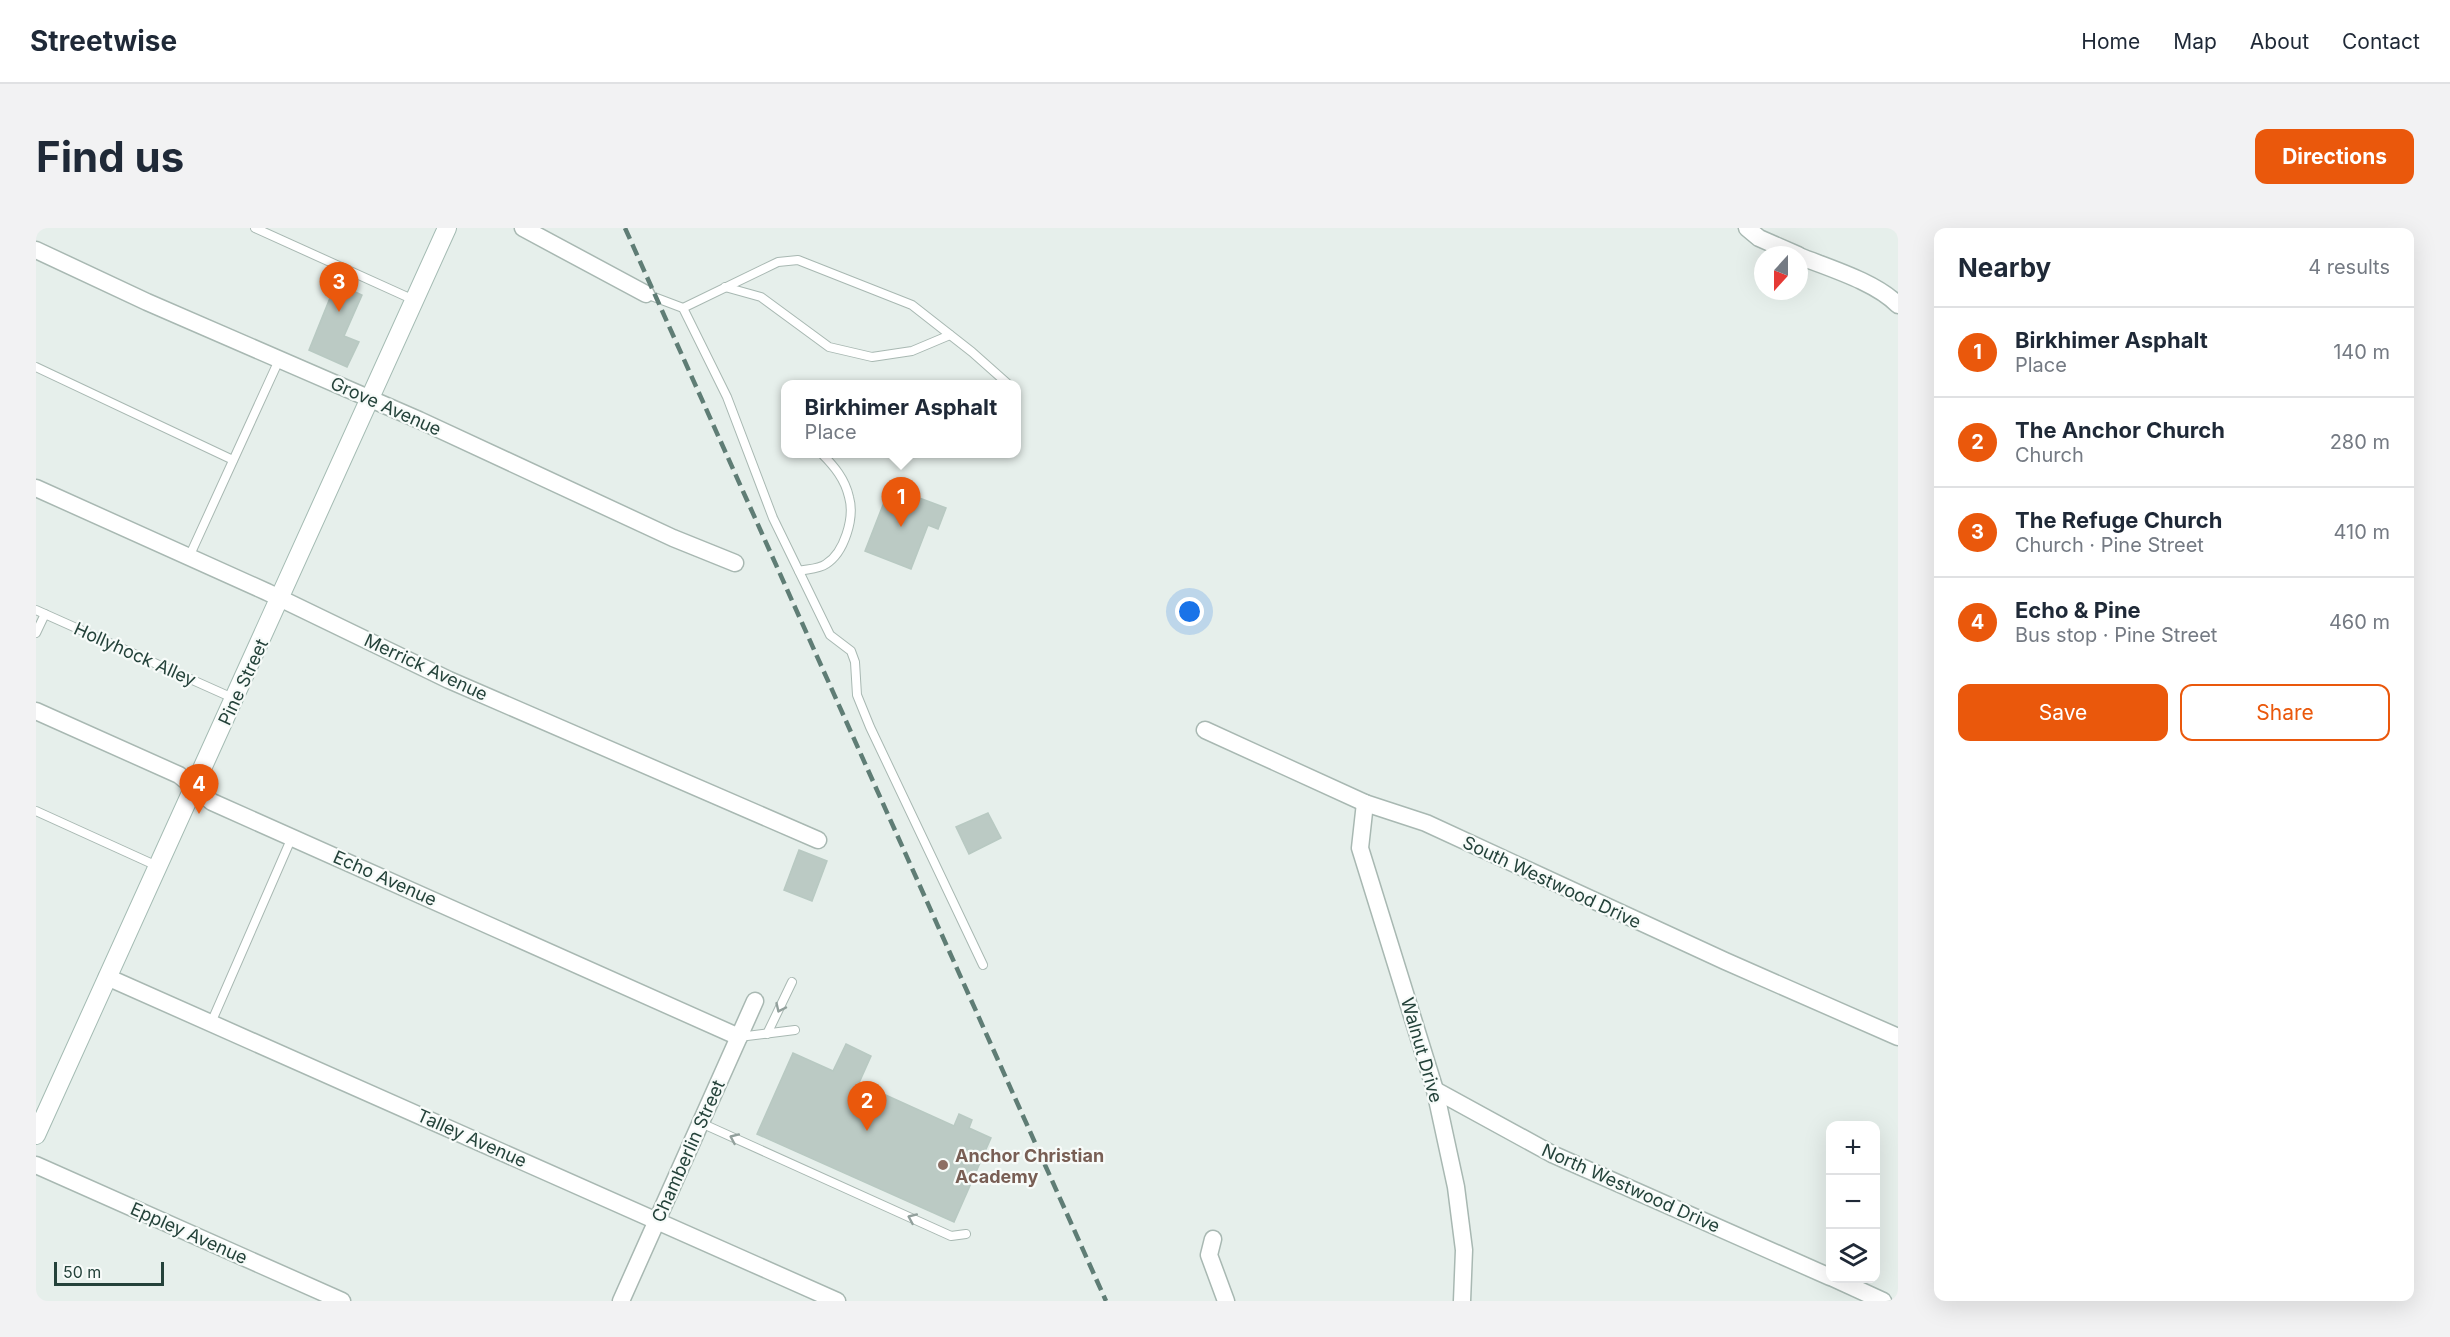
<!DOCTYPE html>
<meta charset="utf-8">
<style>
body{margin:0;font-family:Inter,sans-serif;background:#f2f2f3;color:#1f2937}
.controls{position:absolute;right:18px;bottom:18px;display:grid;overflow:hidden;border-radius:12px;box-shadow:0 6px 24px #0002}
.controls button{width:54px;height:54px;display:grid;place-items:center;padding:0;border:0;border-bottom:2px solid #e0e1e3;background:#fff;color:#1f2937;font:30px sans-serif}
.compass{position:absolute;left:1718px;top:18px;width:54px;height:54px;border-radius:50%;background:#fff;box-shadow:0 6px 24px #0002;rotate:201deg}
.scale{position:absolute;left:18px;bottom:15px;width:110px;box-sizing:border-box;padding-left:6px;border:3px solid #24423a;border-top:0;font-size:16px;line-height:21px;white-space:nowrap;color:#24423a;-webkit-text-stroke:4px #f7fbf9;paint-order:stroke}
.you{position:absolute;left:1154px;top:384px;width:21px;height:21px;margin:-15px;border:4px solid #fff;border-radius:50%;background:#1a73e8;box-shadow:0 0 0 9px #1a73e833}
.badge{display:grid;place-items:center;width:39px;height:39px;border-radius:50%;background:#ea580c;color:#fff;font-size:20px;font-weight:700}
.pin{position:absolute;translate:-50% -50px;filter:drop-shadow(0 2px 3px #0008)}
.pin::after{content:'';position:absolute;top:32px;width:21px;height:18px;background:inherit;clip-path:polygon(0 0,100% 0,50% 100%)}
.popup{position:absolute;left:745px;top:152px;width:240px;height:78px;box-sizing:border-box;display:grid;place-content:center;border-radius:12px;background:#fff;filter:drop-shadow(0 2px 4px #0005);font-size:20px;white-space:nowrap;color:#747a83}
.popup b{font-size:22px;color:#1f2937}
.popup::after{content:'';position:absolute;left:50%;top:100%;margin-left:-12px;border:12px solid transparent;border-top-color:#fff}
.list{margin:0;padding:0;list-style:none}
h2{display:flex;justify-content:space-between;align-items:center;height:78px;margin:0;padding:0 24px;font-size:26px}
h2 small{font-size:20px;font-weight:400;color:#747a83}
.list li{display:grid;grid-template-columns:39px 1fr auto;gap:18px;align-items:center;box-sizing:border-box;height:90px;padding:0 24px;border-top:2px solid #e0e1e3}
.list b{display:block;font-size:22px;white-space:nowrap}
.list p{margin:0;font-size:20px;white-space:nowrap;color:#747a83}
.list em{font-size:20px;font-style:normal;color:#747a83}
.actions{display:flex;gap:12px;padding:18px 24px}
.actions a{flex:1;padding:14px 0;border:2px solid #ea580c;border-radius:12px;text-align:center;font-size:21px;color:#ea580c}
.actions .main{background:#ea580c;color:#fff}
.icon{flex:none;width:33px;height:33px;fill:none;stroke:currentColor;stroke-width:2;stroke-linecap:round;stroke-linejoin:round}
.map{position:relative;flex:none;width:1862px;height:1073px;overflow:hidden;border-radius:12px}
header{display:flex;align-items:center;gap:36px;box-sizing:border-box;height:84px;padding:0 30px;background:#fff;border-bottom:2px solid #e0e1e3}
header strong{font-size:28px}
nav{display:flex;gap:33px;margin-inline-start:auto;font-size:21px}
.intro{display:flex;align-items:center;justify-content:space-between;box-sizing:border-box;height:144px;padding:0 36px}
h1{margin:0;font-size:42px}
.button{padding:15px 27px;border-radius:12px;background:#ea580c;color:#fff;font-size:21px;font-weight:700}
main{display:flex;gap:36px;padding:0 36px}
aside{flex:1;background:#fff;border-radius:12px;box-shadow:0 6px 24px #0002}
.map>svg:first-child{display:block}
</style>
<header>
<strong>Streetwise</strong>
<nav><a>Home</a><a>Map</a><a>About</a><a>Contact</a></nav>
</header>
<div class="intro"><h1>Find us</h1><a class="button">Directions</a></div>
<main>
<div class="map">
<svg width="1862" height="1073" viewBox="0 0 1862 1073">
<rect width="100%" height="100%" fill="#e6efeb"/>
<!-- building -->
<g fill="#bbcac4" stroke="#b8c9c2" stroke-width="1.5">
<polygon points="300,55 326,67 308,108 323,114 311,139 273,122"/>
<polygon points="854,259 910,280 902,301 892,297 875,341 829,323"/>
<polygon points="952,585 965,610 933,626 920,599"/>
<polygon points="763,622 791,633 776,673 748,662"/>
<polygon points="810,816 835,828 823,855 918,898 923,886 936,892 933,900 955,910 918,994 721,906 757,825 797,843"/>
</g>
<g fill="none" stroke-linecap="round" stroke-linejoin="round">
<!-- service casing -->
<g stroke="#a8b8b2" stroke-width="10">
<g id="service">
<polyline points="219,0 378,72"/>
<polyline points="689,59 725,69 793,119 836,129 876,123 914,107"/>
<polyline points="610,66 647,80 691,169 737,290 794,407 815,423 819,434 821,467 834,499 947,737"/>
<polyline points="647,80 742,34 762,32 876,77 936,124 972,156"/>
<polyline points="0,139 197,232"/>
<polyline points="153,329 243,132"/>
<path d="M763,343c8,-2 20,-2 27,-7 18,-11 29,-46 23,-67 -4,-18 -15,-31 -27,-43"/>
<polyline points="0,382 199,471"/>
<polyline points="0,405 9,386"/>
<polyline points="0,583 121,638"/>
<polyline points="175,795 256,609"/>
<polyline points="731,806 756,754"/>
<polyline points="703,809 759,802"/>
<polyline points="665,895 915,1008 930,1006"/>
</g>
</g>
<!-- minor casing -->
<g stroke="#a8b8b2" stroke-width="19">
<g id="minor">
<polyline points="487,0 610,66"/>
<polyline points="1711,0 1723,10 1762,27"/>
<polyline points="0,22 111,74 383,192 637,310 699,335"/>
<path d="M1763,28c30,12 77,26 99,49"/>
<polyline points="0,260 231,364 413,452 782,612"/>
<polyline points="0,483 143,547 176,574 703,809"/>
<polyline points="1169,502 1329,575 1390,595 1689,733 1862,809"/>
<polyline points="1329,575 1324,620 1399,862 1420,959 1428,1022 1426,1073"/>
<polyline points="71,749 801,1073"/>
<polyline points="1399,862 1516,926 1794,1049"/>
<polyline points="0,937 306,1073"/>
<polyline points="1177,1011 1173,1027 1190,1073"/>
<polyline points="1797,1050 1847,1073"/>
<polyline points="585,1073 719,773"/>
</g>
</g>
<!-- secondary casing -->
<g stroke="#a4bbb3" stroke-width="20">
<polyline id="secondary" points="0,907 411,0"/>
</g>
<!-- service -->
<use href="#service" stroke="#fff" stroke-width="8"/>
<!-- minor -->
<use href="#minor" stroke="#fff" stroke-width="16"/>
<!-- secondary -->
<use href="#secondary" stroke="#fff" stroke-width="18"/>
<!-- rail -->
<polyline stroke="#5f7d75" stroke-width="4.5" stroke-dasharray="12 6" stroke-linecap="butt" points="589,0 1070,1073"/>
</g>
<!-- one-way arrows -->
<defs><path id="oneway-chevron" d="M-2-3.5L2.5 0L-2 3.5" fill="none" stroke-width="1.6" stroke-linecap="round" stroke-linejoin="round" transform="scale(1.5)"/></defs>
<g stroke="#92a09c">
<use href="#oneway-chevron" transform="translate(744 780) rotate(115)"/>
<use href="#oneway-chevron" transform="translate(698 910) rotate(-156)"/>
<use href="#oneway-chevron" transform="translate(876 990) rotate(-156)"/>
</g>
<!-- markers -->
<circle fill="#8d6e63" stroke="#f7fbf9" stroke-width="2" cx="907" cy="937" r="6"/>
<g text-anchor="middle" dominant-baseline="central" stroke-width="4.5" stroke-linejoin="round" paint-order="stroke">
<!-- street labels -->
<g font-size="18" fill="#24423a" stroke="#f7fbf9">
<text transform="translate(350 178) rotate(24)">Grove Avenue</text>
<text transform="translate(99 426) rotate(24)">Hollyhock Alley</text>
<text transform="translate(390 439) rotate(25)">Merrick Avenue</text>
<text transform="translate(207 454) rotate(-65)">Pine Street</text>
<text transform="translate(349 650) rotate(24)">Echo Avenue</text>
<text transform="translate(1516 654) rotate(25)">South Westwood Drive</text>
<text transform="translate(1386 822) rotate(74)">Walnut Drive</text>
<text transform="translate(436 910) rotate(24)">Talley Avenue</text>
<text transform="translate(652 923) rotate(-66)">Chamberlin Street</text>
<text transform="translate(1595 960) rotate(24)">North Westwood Drive</text>
<text transform="translate(153 1005) rotate(24)">Eppley Avenue</text>
</g>
<!-- education labels -->
<g font-size="18" font-weight="bold" fill="#785e54" stroke="#f7fbf9" text-anchor="start">
<text x="919" y="927">Anchor Christian<tspan x="919" dy="21">Academy</tspan></text>
</g>
</g>
</svg>
<div class="controls">
<button>+</button>
<button>−</button>
<button><svg class="icon" aria-label="layers" viewBox="0 0 24 24"><path d="M12 4l9 5-9 5-9-5zM3 14l9 5 9-5"/></svg></button>
</div>
<svg class="compass" viewBox="-18 -18 36 36"><path d="M0-13l5 13h-10z" fill="#e53935"/><path d="M0 13l5-13h-10z" fill="#747a83"/></svg>
<div class="scale">50 m</div>
<div class="you"></div>
<div class="pin badge" style="left:865px;top:299px">1</div>
<div class="popup"><b>Birkhimer Asphalt</b>Place</div>
<div class="pin badge" style="left:831px;top:903px">2</div>
<div class="pin badge" style="left:303px;top:84px">3</div>
<div class="pin badge" style="left:163px;top:586px">4</div>
</div>
<aside>
<h2>Nearby<small>4 results</small></h2>
<ul class="list">
<li><span class="badge">1</span><div><b>Birkhimer Asphalt</b><p>Place</p></div><em>140 m</em></li>
<li><span class="badge">2</span><div><b>The Anchor Church</b><p>Church</p></div><em>280 m</em></li>
<li><span class="badge">3</span><div><b>The Refuge Church</b><p>Church · Pine Street</p></div><em>410 m</em></li>
<li><span class="badge">4</span><div><b>Echo &amp; Pine</b><p>Bus stop · Pine Street</p></div><em>460 m</em></li>
</ul>
<div class="actions"><a class="main">Save</a><a>Share</a></div>
</aside>
</main>
